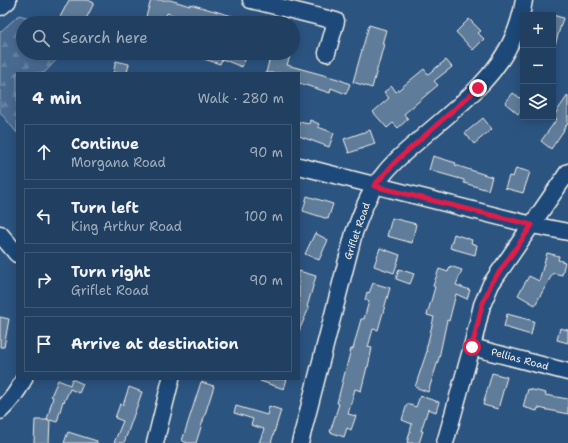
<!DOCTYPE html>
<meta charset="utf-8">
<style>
body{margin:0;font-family:"Shantell Sans",sans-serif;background:#2d4a6a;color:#f1f3f6}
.controls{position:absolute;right:12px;top:12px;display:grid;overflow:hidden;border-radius:0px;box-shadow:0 2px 10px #0003}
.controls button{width:36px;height:36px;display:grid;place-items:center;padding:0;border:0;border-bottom:1px solid #3e5876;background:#213f61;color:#f1f3f6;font:20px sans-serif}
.stop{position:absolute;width:12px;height:12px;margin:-9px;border:3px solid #e11d48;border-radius:50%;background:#fff}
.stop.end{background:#e11d48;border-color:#fff;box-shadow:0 1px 4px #0008}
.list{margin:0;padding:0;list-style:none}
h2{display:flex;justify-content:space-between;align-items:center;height:52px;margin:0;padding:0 16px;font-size:17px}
h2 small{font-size:13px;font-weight:400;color:#a2afbd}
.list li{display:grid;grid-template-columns:26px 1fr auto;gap:12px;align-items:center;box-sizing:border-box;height:56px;margin:0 8px 8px;padding:0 8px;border:1px solid #3e5876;border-radius:0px}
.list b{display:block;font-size:15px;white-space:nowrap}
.list p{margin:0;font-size:13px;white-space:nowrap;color:#a2afbd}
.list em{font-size:13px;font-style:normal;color:#a2afbd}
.icon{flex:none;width:22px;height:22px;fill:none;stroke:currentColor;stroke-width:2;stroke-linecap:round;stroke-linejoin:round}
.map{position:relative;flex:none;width:568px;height:443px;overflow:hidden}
.search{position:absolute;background:#213f61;box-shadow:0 2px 10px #0003;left:16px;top:16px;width:284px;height:44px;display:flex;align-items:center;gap:10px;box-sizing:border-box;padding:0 14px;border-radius:22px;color:#a2afbd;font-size:15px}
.panel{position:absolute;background:#213f61;box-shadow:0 2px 10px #0003;left:16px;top:72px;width:284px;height:308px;border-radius:0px}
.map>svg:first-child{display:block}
</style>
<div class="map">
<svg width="568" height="443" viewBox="0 0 568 443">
<defs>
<pattern id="forest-firs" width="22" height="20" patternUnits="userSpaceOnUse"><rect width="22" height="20" fill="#496b90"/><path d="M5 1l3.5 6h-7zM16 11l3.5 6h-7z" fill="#6481a0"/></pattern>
</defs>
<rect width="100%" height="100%" fill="#2c5481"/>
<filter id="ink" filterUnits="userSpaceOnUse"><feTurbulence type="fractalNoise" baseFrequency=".025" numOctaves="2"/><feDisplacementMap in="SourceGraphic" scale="8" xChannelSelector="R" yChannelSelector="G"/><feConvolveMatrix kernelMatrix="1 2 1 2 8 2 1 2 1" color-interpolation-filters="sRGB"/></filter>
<g filter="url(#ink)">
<!-- forest -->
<polygon fill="url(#forest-firs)" stroke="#9eaebc" points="19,15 48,23 23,23 23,53 63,53 44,73 17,73 17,133 0,112 0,32"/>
<!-- building -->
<g fill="#5e7b9a" stroke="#f4f1e8">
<polygon points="69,0 88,0 94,3 84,23 66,23 59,19"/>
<polygon points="151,0 170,0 190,6 190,4 246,20 246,23 198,23 167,13 164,23 144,23"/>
<polygon points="553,15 563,18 555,45 553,45"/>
<polygon points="469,19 481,31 478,33 484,39 473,50 456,32"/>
<polygon points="369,25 386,30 382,44 384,44 372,88 353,82"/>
<polygon points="192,53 248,53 242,67 222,59 220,64 191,55"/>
<polygon points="271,53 291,53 287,65 338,79 350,84 346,94 331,88 330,93 299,83 299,73 266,73"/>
<polygon points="446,60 452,67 434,81 438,85 404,114 408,119 398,128 393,123 387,128 373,112 389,98 384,92 392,86 396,92 424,69 428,74"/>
<polygon points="116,61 129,64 127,73 113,73"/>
<polygon points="513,93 523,100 523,107 518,114 505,103"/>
<polygon points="568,95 568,123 563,130 564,130 551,149 541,141 557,119 553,117"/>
<polygon points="483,118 492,129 474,144 465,133"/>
<polygon points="310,120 319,124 318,127 334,133 329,147 299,136 299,122 309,124"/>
<polygon points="370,130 375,144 349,153 344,139"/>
<polygon points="433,156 456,163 455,165 492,177 488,190 464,183 464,180 429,170"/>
<polygon points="516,168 530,172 523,193 505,188 509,176 513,177"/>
<polygon points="307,196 333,204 328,219 303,211"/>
<polygon points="392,218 416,224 412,243 387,236"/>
<polygon points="315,233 328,240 319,260 305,254"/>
<polygon points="454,234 472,240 471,243 477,245 475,255 450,248"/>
<polygon points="380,248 400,255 394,273 374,266"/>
<polygon points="547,253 559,256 558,260 565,262 562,275 553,273 535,305 518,295 529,276 539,281"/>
<polygon points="450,266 462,270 456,285 470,290 467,299 456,294 449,321 447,320 439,358 428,392 415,387 427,351 426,350 434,317 427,315 435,287 433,286 439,269 448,272"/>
<polygon points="399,269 414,274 410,284 396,279"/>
<polygon points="299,271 316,276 307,307 309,308 299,331"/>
<polygon points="373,283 390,288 378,330 373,329 368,347 372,348 368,367 367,367 361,391 355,389 348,414 356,416 351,430 347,428 344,437 330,432 339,404 337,403 351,349 353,349 361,319 364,319 369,301 365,300 367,292 369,293"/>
<polygon points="507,314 534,321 531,335 504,327"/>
<polygon points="0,317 9,319 4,347 0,347"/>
<polygon points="560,328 568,330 568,343 557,340"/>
<polygon points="492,373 507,377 498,409 483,405"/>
<polygon points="72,379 83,384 79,393 70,389 64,402 63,401 57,422 50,420 49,443 34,443 35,420 49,420 47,420 53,397 51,396 58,380 70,385"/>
<polygon points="260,379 287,379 284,389 260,381"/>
<polygon points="201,382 214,386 196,443 188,443 182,441"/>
<polygon points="129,387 142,392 124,443 114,443 123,421 115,418 120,404 123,405"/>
<polygon points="528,389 546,393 545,395 568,399 568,414 538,408 537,411 523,407"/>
<polygon points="420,396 439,402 436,412 428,409 421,431 423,431 419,443 407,443 412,424 402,420 407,404 416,407"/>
<polygon points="236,406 267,415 269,406 281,410 271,443 259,443 264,429 251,425 253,419 234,413"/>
<polygon points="68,432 97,441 97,443 64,443"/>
</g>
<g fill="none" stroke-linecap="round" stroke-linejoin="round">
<!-- minor casing -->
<g stroke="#f4f1e8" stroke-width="19">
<g id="minor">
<polyline points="251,0 336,21 327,53"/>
<polyline points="299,166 532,225 568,232"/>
<polyline points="0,234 17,254"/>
<polyline points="472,347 568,372"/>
<path d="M0,411c10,-9 18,-20 24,-32"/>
<polyline points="155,443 171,379"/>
<path d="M300,443l54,-210c8,-21 15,-42 30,-59 9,-12 21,-22 33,-32 47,-42 97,-74 107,-142"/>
<polyline points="445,443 472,347 482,305 491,284 568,172"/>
</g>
</g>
<!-- major casing -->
<g stroke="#f4f1e8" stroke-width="23">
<polyline id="major" points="0,5 6,0"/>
</g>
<!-- minor -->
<use href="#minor" stroke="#1f4a7a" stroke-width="16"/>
<!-- major -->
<use href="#major" stroke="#1f4a7a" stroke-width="20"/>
</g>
</g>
<g fill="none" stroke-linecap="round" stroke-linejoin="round" filter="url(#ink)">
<!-- route -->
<polyline stroke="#e11d48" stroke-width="5" points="472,347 482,305 491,284 532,225 374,186 396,161 478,88"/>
</g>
<g text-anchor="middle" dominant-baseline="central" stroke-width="3.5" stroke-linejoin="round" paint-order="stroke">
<!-- street labels -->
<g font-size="10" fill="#f4f1e8" stroke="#1f4a7a">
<text transform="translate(357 231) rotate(-71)">Griflet Road</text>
<text transform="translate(520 359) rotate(15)">Pellias Road</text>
</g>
</g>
</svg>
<div class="controls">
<button>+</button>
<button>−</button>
<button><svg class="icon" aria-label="layers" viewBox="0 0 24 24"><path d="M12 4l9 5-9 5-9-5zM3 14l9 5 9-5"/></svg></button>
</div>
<div class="stop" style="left:472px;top:347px"></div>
<div class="stop end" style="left:478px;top:88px"></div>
<div class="search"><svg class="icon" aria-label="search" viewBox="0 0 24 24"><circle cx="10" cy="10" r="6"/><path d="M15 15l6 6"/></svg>Search here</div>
<section class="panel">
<h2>4 min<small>Walk · 280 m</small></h2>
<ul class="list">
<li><svg class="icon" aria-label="ahead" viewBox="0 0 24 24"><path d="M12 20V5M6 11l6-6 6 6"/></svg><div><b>Continue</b><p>Morgana Road</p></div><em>90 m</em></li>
<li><svg class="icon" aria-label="left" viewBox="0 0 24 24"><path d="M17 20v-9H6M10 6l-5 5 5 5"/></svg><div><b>Turn left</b><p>King Arthur Road</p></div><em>100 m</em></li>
<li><svg class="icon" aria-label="right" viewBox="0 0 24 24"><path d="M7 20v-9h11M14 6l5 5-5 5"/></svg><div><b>Turn right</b><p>Griflet Road</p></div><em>90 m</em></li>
<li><svg class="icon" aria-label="arrive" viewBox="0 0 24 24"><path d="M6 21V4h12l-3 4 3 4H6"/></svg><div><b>Arrive at destination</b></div></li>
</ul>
</section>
</div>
